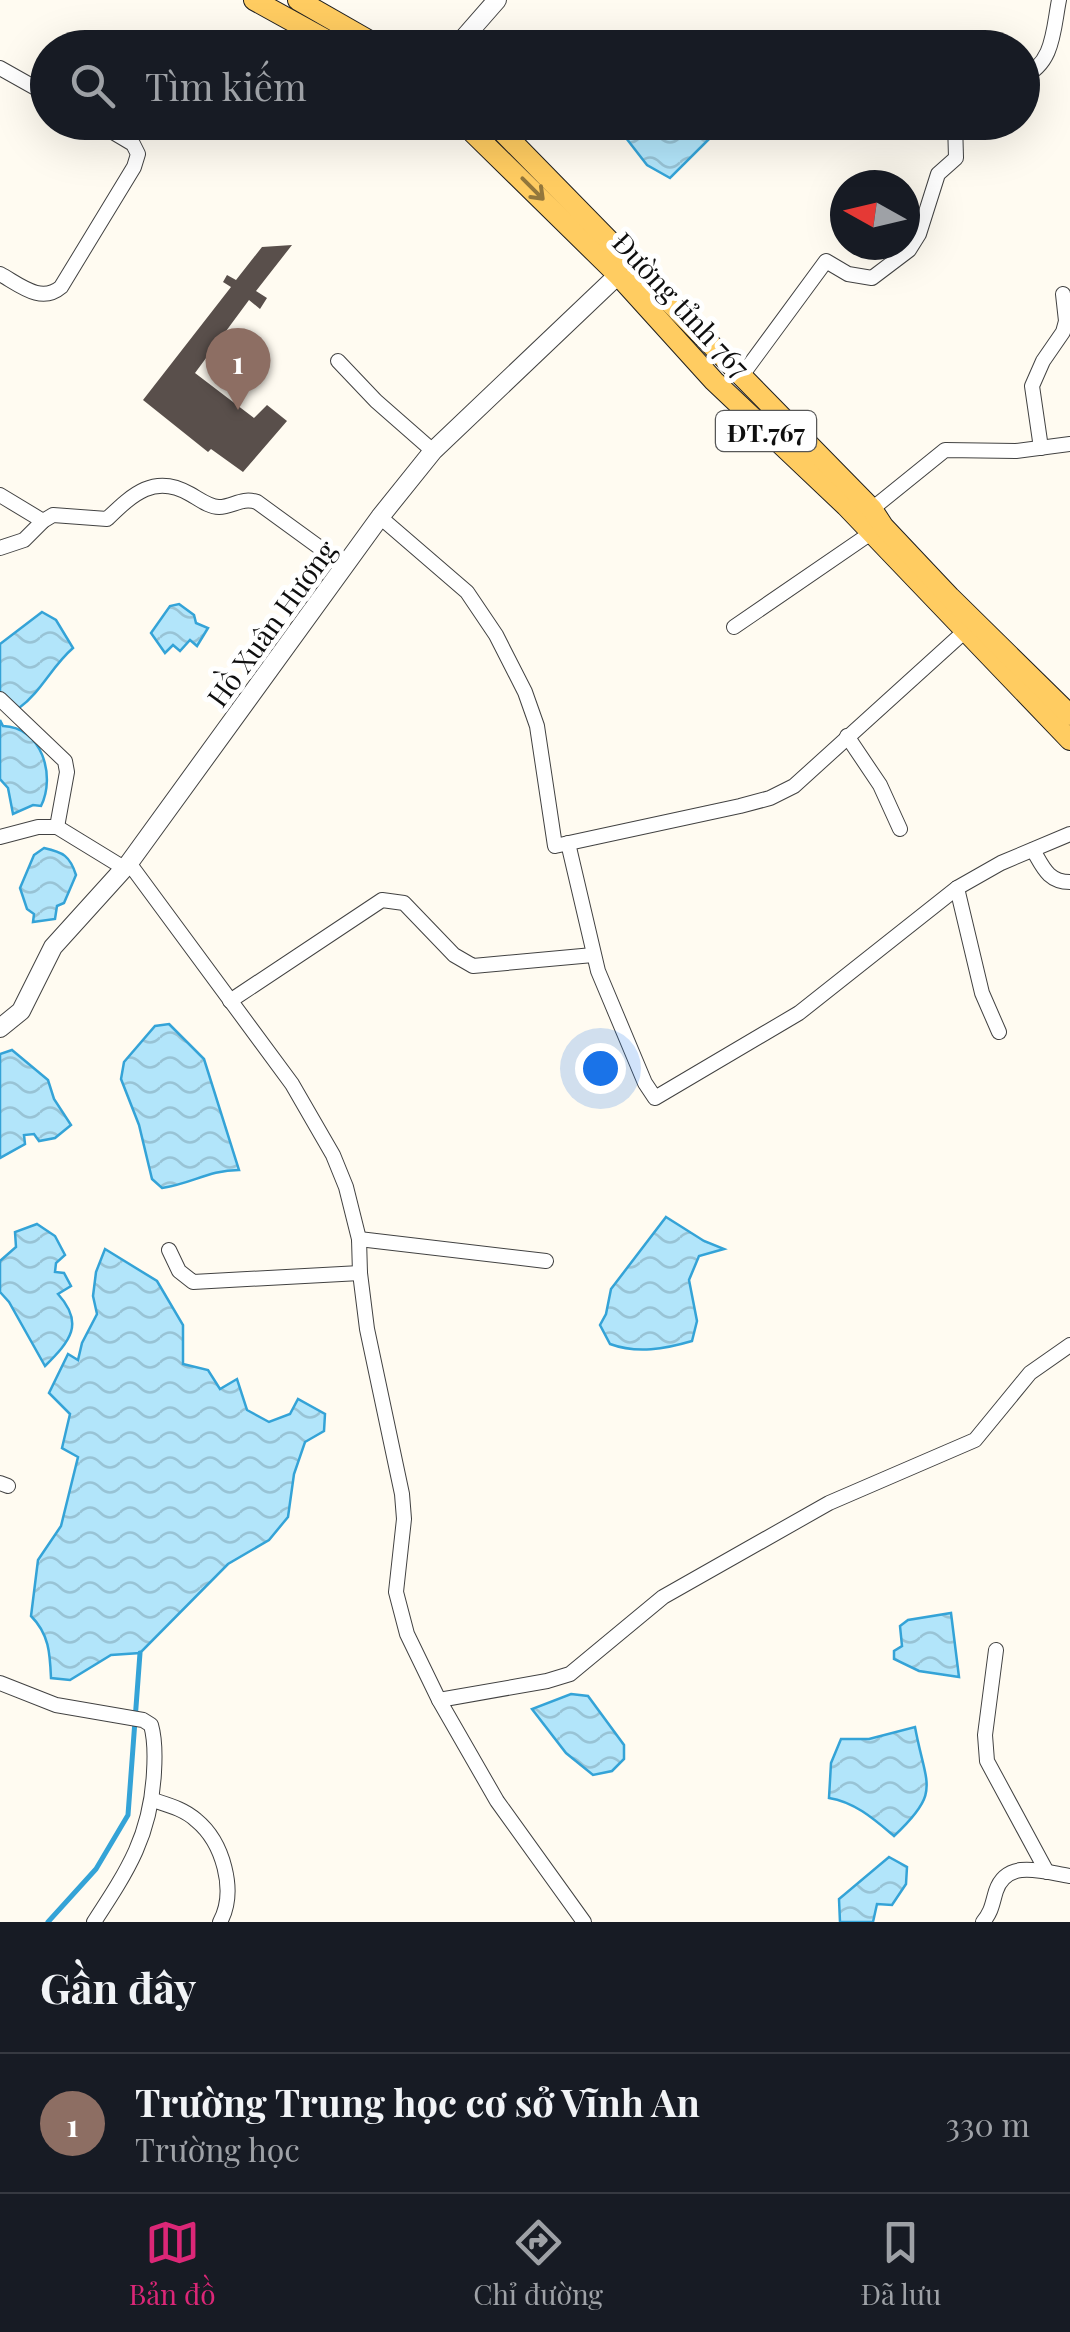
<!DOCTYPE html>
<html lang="vi">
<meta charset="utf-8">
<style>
body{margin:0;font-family:"Playfair Display",serif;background:#242831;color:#f1f3f6}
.compass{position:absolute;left:830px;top:170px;width:90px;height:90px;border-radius:50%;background:#171b24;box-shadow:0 10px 40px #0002;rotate:278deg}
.you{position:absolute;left:600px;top:1068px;width:35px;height:35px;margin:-25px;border:8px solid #fff;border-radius:50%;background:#1a73e8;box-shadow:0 0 0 15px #1a73e833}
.badge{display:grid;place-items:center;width:65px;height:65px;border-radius:50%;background:#db2777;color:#fff;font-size:32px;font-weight:700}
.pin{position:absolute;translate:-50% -82px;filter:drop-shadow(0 2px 5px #0008)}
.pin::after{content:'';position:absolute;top:52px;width:35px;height:30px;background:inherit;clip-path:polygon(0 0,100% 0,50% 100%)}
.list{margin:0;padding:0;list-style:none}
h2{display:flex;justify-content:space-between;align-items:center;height:130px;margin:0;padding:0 40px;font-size:42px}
h2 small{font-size:32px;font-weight:400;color:#9ea1a6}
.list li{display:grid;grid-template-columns:65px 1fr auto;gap:30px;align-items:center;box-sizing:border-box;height:140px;padding:0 40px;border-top:2px solid #363941}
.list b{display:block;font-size:38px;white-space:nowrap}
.list p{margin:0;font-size:32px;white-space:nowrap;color:#9ea1a6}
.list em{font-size:32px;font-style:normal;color:#9ea1a6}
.icon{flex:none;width:55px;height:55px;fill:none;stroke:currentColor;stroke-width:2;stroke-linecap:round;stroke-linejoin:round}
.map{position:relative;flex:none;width:1070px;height:1922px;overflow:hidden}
.search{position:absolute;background:#171b24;box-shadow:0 10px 40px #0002;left:30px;right:30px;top:30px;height:110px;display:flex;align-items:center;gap:25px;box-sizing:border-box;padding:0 35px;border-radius:55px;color:#9ea1a6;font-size:38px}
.sheet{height:270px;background:#171b24}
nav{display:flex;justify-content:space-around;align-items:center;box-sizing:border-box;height:140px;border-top:2px solid #363941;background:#171b24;font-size:28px;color:#9ea1a6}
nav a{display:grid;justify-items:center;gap:5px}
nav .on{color:#db2777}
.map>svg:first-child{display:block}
</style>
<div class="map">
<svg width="1070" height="1922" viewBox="0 0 1070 1922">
<defs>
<pattern id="water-waves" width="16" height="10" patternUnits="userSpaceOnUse" patternTransform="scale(2.5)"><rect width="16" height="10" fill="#b2e5fa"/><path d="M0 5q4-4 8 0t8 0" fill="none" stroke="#98c3d5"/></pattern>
</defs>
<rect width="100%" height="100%" fill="#fffbf1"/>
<!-- water -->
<g fill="url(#water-waves)" stroke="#34a3d7" stroke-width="2.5">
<polygon points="636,122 730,122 730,123 709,139 670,178 647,165 626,138"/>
<polygon points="179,604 194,615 196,623 208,628 197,646 190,640 180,651 173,645 165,653 151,633 170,606"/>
<path d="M42,612l14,8 17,28c-21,18 -32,44 -54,60l-19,-16v-48z"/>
<path d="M0,720l3,6c39,1 53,50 38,80l-8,-1 -20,9 -5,-26 -8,-9z"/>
<path d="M44,848c19,4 26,8 32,27l-12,28 -7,3 -2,13 -22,3 1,-8 -7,-5 -7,-21 14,-33z"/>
<path d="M169,1024l35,35 35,111c-30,0 -48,14 -77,18l-10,-9 -13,-54 -18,-46 3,-17 31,-36z"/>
<polygon points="12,1050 48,1080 54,1099 71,1125 55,1138 39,1141 34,1134 24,1135 25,1144 0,1158 0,1054"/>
<path d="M666,1217l38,24 20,8 -25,7 -10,24 8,41 -5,20c-27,8 -55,13 -82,3l-10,-19 6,-11 5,-25z"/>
<path d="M37,1224l18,12 10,19 -9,8 -1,9 9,1 7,13 -13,8c27,30 12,47 -13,72l-36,-64 -9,-10v-31l16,-14 -1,-15z"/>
<path d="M105,1249l52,32 26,44v39l25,6 12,19 17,-10 10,31 22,12 21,-8 8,-15 27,15 -1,17 -19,11 -11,32 -6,43 -19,23 -41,24 -88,89 -29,2 -41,25 -19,-2c-1,-25 -2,-44 -20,-62l7,-56 23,-34 17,-69 -16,-9 8,-34 -21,-21 19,-39 10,6 4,-17 15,-29 -4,-18 3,-24z"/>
<polygon points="951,1613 959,1677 919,1671 894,1659 894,1651 902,1646 900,1626 908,1620"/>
<polygon points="571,1694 588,1696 624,1745 624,1759 612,1771 593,1775 566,1753 532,1709"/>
<path d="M915,1727c11,60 27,64 -21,109 -19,-16 -39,-34 -65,-38l2,-35 10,-24h28z"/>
<polygon points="889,1857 907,1867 906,1884 892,1905 877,1904 873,1922 840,1922 839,1899"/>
</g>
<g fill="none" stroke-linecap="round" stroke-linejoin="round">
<!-- stream -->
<polyline stroke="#34a3d7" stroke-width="5" points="48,1922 96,1869 128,1815 140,1653"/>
</g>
<!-- building -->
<polygon fill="#594f4b" points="292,245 256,291 267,298 260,309 249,300 195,373 254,418 267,405 287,421 243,472 211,449 208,452 143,400 231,287 223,282 227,275 236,280 262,247"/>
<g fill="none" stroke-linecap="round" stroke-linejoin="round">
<!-- minor casing -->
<g stroke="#424242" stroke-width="16">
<g id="minor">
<polyline points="0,68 48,95"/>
<path d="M1022,77c32,-13 31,-47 37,-77"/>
<path d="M0,274c20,11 41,30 61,13l73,-120 4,-13 -5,-10 -37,-22"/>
<polyline points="338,361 376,401 433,451"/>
<polyline points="740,378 826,261 848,274 872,278 909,250 919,234 938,174 956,158 955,122"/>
<polyline points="1041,448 1032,386 1043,361 1063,332 1066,321 1063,294"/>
<polyline points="0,495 43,521"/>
<polyline points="872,509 945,450 1016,451 1070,444"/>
<polyline points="380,517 467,592 496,635 525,692 537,726 555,846 740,806 770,798 794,786 964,632"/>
<path d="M0,548l24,-8 19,-19 10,-6 54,4c25,-24 47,-46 83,-25 9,5 19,13 29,13 14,0 22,-10 38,-5l88,64"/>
<polyline points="734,627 871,533"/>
<polyline points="0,699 65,761 67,772 57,827"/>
<polyline points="847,736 880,785 900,829"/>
<polyline points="0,837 38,827 57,827 124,868"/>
<polyline points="568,843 598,971 645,1083 655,1098 799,1013 957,888 1001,863 1070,834"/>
<path d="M1033,850c10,17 15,32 37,32"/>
<polyline points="129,863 292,1084 333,1155 346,1187 359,1239 360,1273 367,1329 402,1494 404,1519 396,1592 407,1634 439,1700 497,1801 584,1922"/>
<polyline points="957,888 982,993 999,1032"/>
<polyline points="230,1001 382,900 404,903 454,955 473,966 593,955"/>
<polyline points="359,1239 546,1261"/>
<polyline points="169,1250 179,1271 193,1282 360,1273"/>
<polyline points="0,1483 8,1486"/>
<polyline points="996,1650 985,1735 987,1761 1047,1872"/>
<path d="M0,1683l56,22 87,15 8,5c4,14 4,31 3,47 -3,63 -26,98 -60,150"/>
<polyline points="439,1700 547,1681 570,1674 663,1597 829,1503 975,1440 1030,1373 1070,1345"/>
<path d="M153,1800c15,5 31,9 43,20 27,22 41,71 24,102"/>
<path d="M983,1922c9,-11 9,-18 13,-31 11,-33 48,-19 74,-15"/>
</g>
</g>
<!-- tertiary casing -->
<g stroke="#424242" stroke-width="20">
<g id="tertiary">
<polyline points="455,48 497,0"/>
<polyline points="0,1028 21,1011 53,947 129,863 380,517 433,451 618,275"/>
</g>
</g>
<!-- primary casing -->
<g stroke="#202020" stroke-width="22">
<g id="primary">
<polyline points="254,0 341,48"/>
<polyline points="298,0 382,48"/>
<polyline points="462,122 618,275 714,381 846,506 1070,740"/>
<polyline points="493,122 872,509 883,526 950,597 1070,715"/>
</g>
</g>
<!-- minor -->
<use href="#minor" stroke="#fff" stroke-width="14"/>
<!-- tertiary -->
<use href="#tertiary" stroke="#fff" stroke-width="18"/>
<!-- primary -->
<use href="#primary" stroke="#ffcc61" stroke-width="20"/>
</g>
<!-- one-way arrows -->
<defs><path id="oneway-shaft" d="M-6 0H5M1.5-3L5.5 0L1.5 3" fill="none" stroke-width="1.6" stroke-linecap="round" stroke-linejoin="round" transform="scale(2.5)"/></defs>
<use stroke="#93773c" href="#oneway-shaft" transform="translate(533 189) rotate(45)"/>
<g text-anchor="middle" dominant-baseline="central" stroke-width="10" stroke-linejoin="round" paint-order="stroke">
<!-- shield labels -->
<rect fill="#fff" stroke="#575757" stroke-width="2.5" x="716" y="411" width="100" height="40" rx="8"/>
<g font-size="25" font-weight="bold" fill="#0f0f0f">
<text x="766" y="431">ĐT.767</text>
</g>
<!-- street labels -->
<g font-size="28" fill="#0f0f0f" stroke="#fff">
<text transform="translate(682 304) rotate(47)">Đường tỉnh 767</text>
<text transform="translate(271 623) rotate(-54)">Hồ Xuân Hương</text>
</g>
</g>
</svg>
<svg class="compass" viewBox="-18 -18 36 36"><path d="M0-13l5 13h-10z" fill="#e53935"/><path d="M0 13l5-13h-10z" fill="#9ea1a6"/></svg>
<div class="you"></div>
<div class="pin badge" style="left:238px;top:410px;background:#8d6e63">1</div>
<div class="search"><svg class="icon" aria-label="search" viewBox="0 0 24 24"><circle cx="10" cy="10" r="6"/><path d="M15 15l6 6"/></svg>Tìm kiếm</div>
</div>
<section class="sheet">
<h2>Gần đây<small></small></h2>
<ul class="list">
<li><span class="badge" style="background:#8d6e63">1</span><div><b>Trường Trung học cơ sở Vĩnh An</b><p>Trường học</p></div><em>330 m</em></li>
</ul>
</section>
<nav>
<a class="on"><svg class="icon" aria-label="map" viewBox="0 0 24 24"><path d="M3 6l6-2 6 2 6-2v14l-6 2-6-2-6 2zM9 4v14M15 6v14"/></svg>Bản đồ</a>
<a><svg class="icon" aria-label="directions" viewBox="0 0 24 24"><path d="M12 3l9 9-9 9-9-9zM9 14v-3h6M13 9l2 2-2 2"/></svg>Chỉ đường</a>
<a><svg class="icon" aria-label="saved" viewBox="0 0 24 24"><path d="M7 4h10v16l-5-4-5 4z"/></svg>Đã lưu</a>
</nav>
